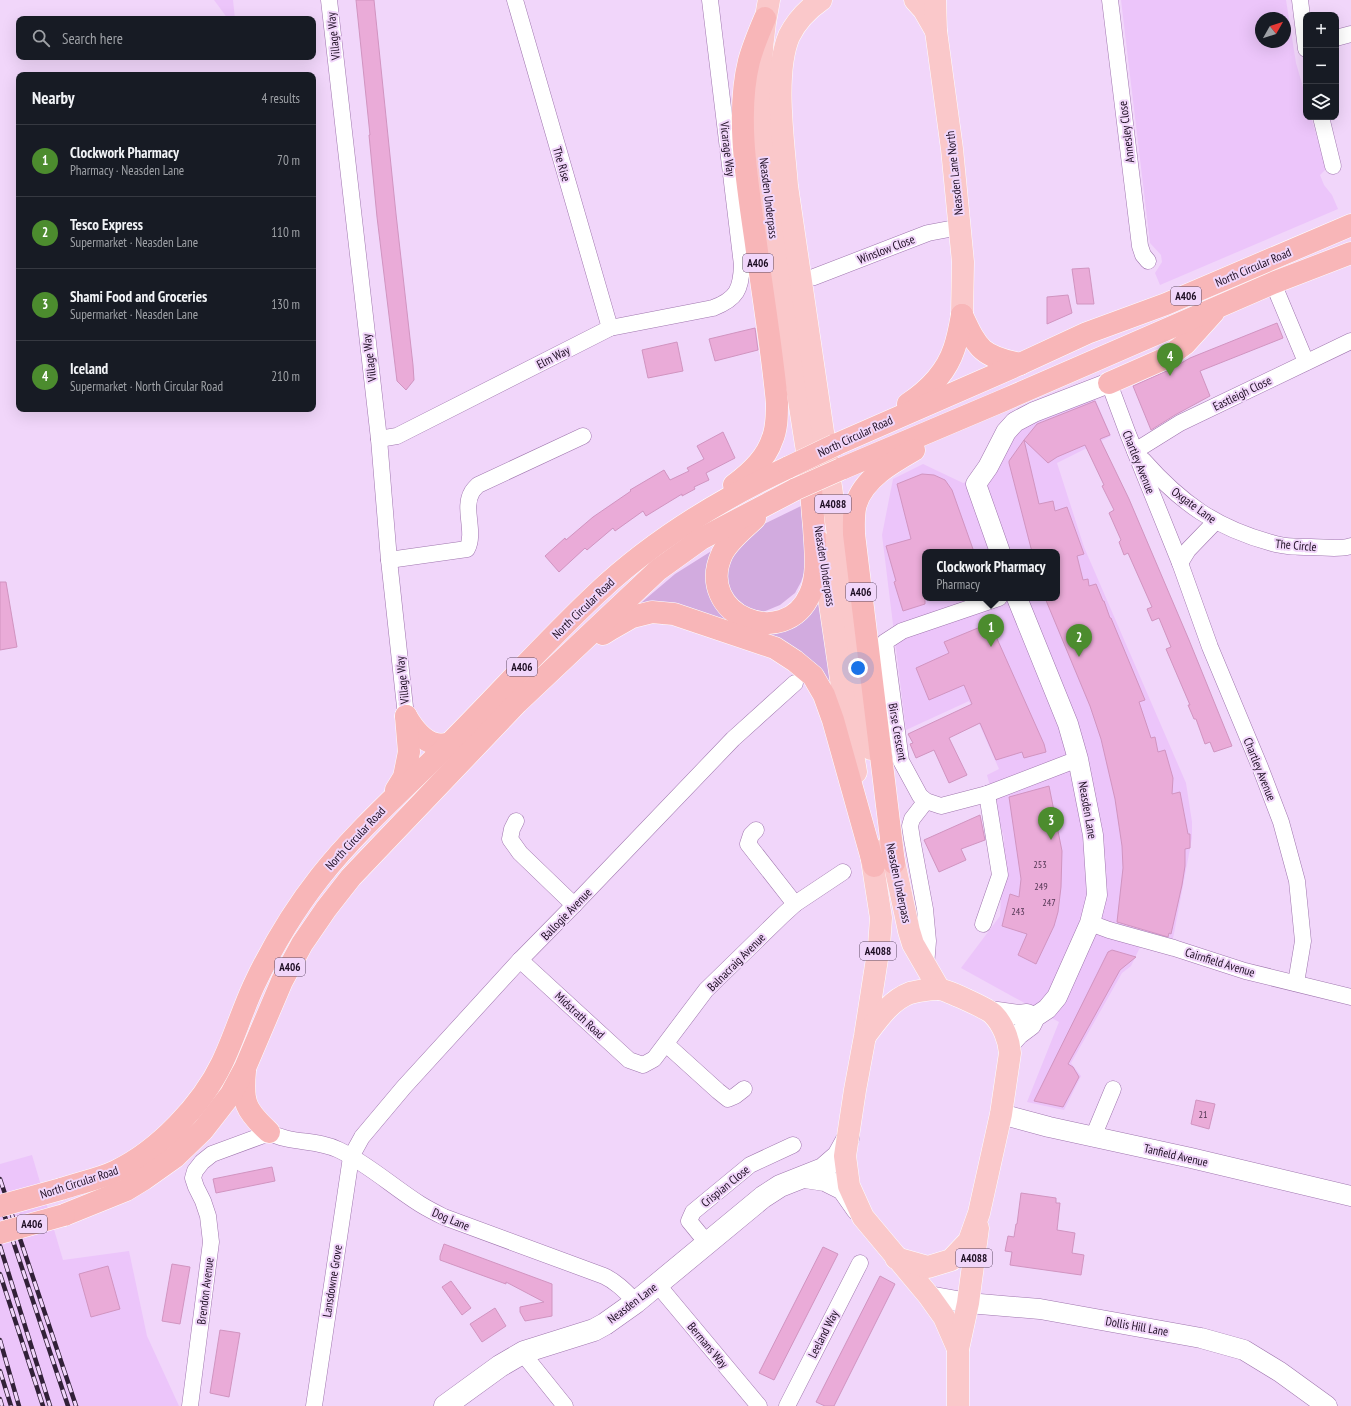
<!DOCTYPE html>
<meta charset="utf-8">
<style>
body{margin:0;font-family:"PT Sans Narrow",sans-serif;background:#20242c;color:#f1f3f6}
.controls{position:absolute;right:12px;top:12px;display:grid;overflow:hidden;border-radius:8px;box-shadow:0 4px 16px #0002}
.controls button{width:36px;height:36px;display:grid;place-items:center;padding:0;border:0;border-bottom:1px solid #363941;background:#171b24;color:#f1f3f6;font:20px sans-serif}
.compass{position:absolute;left:1255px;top:12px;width:36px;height:36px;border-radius:50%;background:#171b24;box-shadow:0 4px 16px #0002;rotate:51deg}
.you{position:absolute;left:858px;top:668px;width:14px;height:14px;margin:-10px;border:3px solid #fff;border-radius:50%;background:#1a73e8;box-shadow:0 0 0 6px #1a73e833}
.badge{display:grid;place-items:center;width:26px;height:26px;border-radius:50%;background:#4c8c2e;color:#fff;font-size:13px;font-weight:700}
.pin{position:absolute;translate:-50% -33px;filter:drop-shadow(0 1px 2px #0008)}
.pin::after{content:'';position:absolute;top:21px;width:14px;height:12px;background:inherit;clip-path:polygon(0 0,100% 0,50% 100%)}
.popup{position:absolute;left:922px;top:549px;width:138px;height:52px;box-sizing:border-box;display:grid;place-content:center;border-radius:8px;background:#171b24;filter:drop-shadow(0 1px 3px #0005);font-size:13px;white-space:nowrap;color:#9ea1a6}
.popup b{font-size:15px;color:#f1f3f6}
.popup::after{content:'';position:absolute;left:50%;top:100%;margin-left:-8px;border:8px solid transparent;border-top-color:#171b24}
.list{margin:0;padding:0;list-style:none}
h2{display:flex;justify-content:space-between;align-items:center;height:52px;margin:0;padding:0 16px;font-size:17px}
h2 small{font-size:13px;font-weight:400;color:#9ea1a6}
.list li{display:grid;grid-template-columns:26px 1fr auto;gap:12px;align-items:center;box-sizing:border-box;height:72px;padding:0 16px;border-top:1px solid #363941}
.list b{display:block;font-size:15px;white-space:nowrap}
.list p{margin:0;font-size:13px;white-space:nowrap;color:#9ea1a6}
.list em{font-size:13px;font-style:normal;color:#9ea1a6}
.icon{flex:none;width:22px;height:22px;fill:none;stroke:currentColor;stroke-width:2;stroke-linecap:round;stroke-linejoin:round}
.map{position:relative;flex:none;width:1351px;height:1406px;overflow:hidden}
.search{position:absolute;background:#171b24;box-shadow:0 4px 16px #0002;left:16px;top:16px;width:300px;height:44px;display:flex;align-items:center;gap:10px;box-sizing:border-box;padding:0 14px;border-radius:8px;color:#9ea1a6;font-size:15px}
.panel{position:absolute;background:#171b24;box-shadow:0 4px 16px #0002;left:16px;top:72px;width:300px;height:340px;border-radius:8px}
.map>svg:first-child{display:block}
</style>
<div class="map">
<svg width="1351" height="1406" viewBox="0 0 1351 1406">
<rect width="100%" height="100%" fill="#f1d6fa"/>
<!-- built -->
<g fill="#ecc5fa" fill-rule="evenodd">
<polygon points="214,0 233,0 235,19 228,19"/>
<path d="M1121,0h165l10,63 10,35v19h5l15,52 -6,6 4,10 8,10 6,14 -178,76 -5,-12 7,-11 -1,-7 -11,-12zM1261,18h24v24h-24z"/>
<path d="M1093,394l18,42 -54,27 27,84 102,236 6,39v16l-20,106 -27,-7 -14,29 -9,7 -51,90 10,13 -17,34 -37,-8 32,-80 -98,-54 39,-52 4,-78 -17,-63 12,-6 -30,-68 -63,29 -24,-195 11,-56 30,-15 40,19 29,-8 24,-52zM925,552h132v46h-132z"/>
<polygon points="32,1155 63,1260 129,1251 147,1336 179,1406 0,1406 0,1164"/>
</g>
<!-- green -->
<g fill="#d2abdf">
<polygon points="801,506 806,567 801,582 795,593 780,605 763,612 739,606 724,583 725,562 756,528"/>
<polygon points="713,550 744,627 818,592 832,685 829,685 824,676 635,608 675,574"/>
</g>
<!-- building -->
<g fill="#eaabd8" stroke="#d194c0">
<polygon points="356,0 374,0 396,214 413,365 414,380 406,390 397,381 377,217 369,135 370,135"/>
<polygon points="1089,268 1094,304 1077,304 1072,269"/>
<polygon points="1068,295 1072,313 1047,324 1047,297"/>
<polygon points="1277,323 1283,338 1200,371 1210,396 1175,415 1151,430 1133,386 1171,369 1190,358"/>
<polygon points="755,328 758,350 715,361 709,339"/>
<polygon points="677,342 683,371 648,378 642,350"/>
<polygon points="1095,401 1110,435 1100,439 1129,499 1189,640 1232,746 1214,752 1210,742 1205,744 1196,719 1194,719 1188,705 1190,705 1166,649 1171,647 1159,618 1152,621 1147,609 1152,607 1128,553 1124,555 1119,542 1121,540 1109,513 1114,510 1102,486 1104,485 1085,445 1057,457 1048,463 1024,440 1037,424"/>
<polygon points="723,432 735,458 706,473 709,480 694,487 695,489 682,496 682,494 646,516 643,511 615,531 613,528 587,550 585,548 559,572 545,556 565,538 566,540 593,517 631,491 630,490 664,470 670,480 689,471 687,468 704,459 697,446"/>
<polygon points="1024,440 1039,504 1053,501 1055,511 1067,507 1084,554 1077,556 1083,580 1088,579 1089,586 1096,584 1103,601 1104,601 1110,618 1111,618 1145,700 1139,702 1151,738 1155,737 1158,752 1165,750 1173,778 1172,794 1180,792 1188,834 1190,834 1190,848 1185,849 1185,866 1182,885 1171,934 1169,933 1168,937 1117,922 1123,868 1122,846 1115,799 1101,739 1090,706 1045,598 1057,598 1057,552 1032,552 1009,463 1009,461"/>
<polygon points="922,474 934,475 945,480 952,490 974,552 925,552 925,604 903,611 894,582 896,581 886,546 911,539 897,484"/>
<polygon points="0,582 6,582 17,647 0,650"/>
<polygon points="990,623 1044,744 1046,752 1024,758 1022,752 996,760 980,723 949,738 967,775 949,783 934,750 916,758 910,744 913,743 908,734 972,704 964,685 929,700 916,668 949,653 944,642"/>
<polygon points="1049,786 1062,851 1061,887 1058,912 1054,926 1036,964 1018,955 1027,934 1002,926 1010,894 1019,897 1021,879 1009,797"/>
<polygon points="980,815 985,840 961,849 966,860 939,872 924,840"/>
<polygon points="1112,950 1136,957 1120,970 1068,1064 1073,1067 1079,1077 1063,1107 1034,1101 1108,952"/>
<polygon points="1196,1100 1215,1104 1209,1129 1191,1124"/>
<polygon points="272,1167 275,1181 216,1193 213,1179"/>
<polygon points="1021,1193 1056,1198 1056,1203 1060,1203 1057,1230 1075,1233 1072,1253 1084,1255 1081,1275 1010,1265 1012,1252 1005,1251 1008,1236 1014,1237 1016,1224 1017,1224"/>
<polygon points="444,1244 552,1284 552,1316 525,1321 520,1312 520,1307 544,1302 506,1282 506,1284 440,1260 440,1256"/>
<polygon points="823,1247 838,1254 774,1380 759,1373"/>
<polygon points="172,1264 190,1267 180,1324 162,1321"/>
<polygon points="108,1266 120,1309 91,1317 79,1274"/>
<polygon points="880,1276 895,1284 834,1406 825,1406 816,1402"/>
<polygon points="451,1281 471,1308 462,1315 442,1287"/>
<polygon points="495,1308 506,1326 482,1342 470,1324"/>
<polygon points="220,1330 240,1333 229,1397 210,1393"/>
</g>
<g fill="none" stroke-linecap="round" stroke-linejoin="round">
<!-- minor casing -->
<g stroke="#9f76ae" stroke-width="17">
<g id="minor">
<polyline points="329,0 379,439 389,560 406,716"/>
<polyline points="515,0 610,328"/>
<polyline points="1110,0 1140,246 1143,255 1148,261"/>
<polyline points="1300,0 1306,49"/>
<polyline points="1336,38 1351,34"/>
<polyline points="1321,117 1333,166"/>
<polyline points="814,277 928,233 960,227"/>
<polyline points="1273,283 1306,362"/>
<polyline points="1109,383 1128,434 1180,563 1210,647 1260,767 1281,822 1297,881 1303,941 1296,983"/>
<path d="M379,439l18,-3 213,-108 103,-20c24,-9 28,-19 29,-43l-32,-265"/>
<polyline points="1135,451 1180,423 1351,341"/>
<path d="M1143,460c38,43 73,68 129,83 12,4 27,4 39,4 13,0 28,3 40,-1"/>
<path d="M389,560l78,-11c9,-17 -5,-41 5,-57 1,-2 4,-5 6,-7l105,-49"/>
<polyline points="1180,563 1188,550 1215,522"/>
<polyline points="999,598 902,631 885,642 901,761 920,796 926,801 941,806 987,794 1078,759"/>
<polyline points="926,801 912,819 910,826 912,839 925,909 928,941 926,966"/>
<polyline points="516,821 512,829 510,839 520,853 574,905"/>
<polyline points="756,830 751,835 748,844 795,904"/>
<polyline points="1090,923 1109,930 1174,948 1245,971 1351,997"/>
<polyline points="983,924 1000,875 987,794"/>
<polyline points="520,960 629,1060 643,1065 654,1059 706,990 783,915 795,904 843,872"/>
<polyline points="666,1044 718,1091 728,1099 735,1096 744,1089"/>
<polyline points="1093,1137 1113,1089"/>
<polyline points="707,1243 689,1221 693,1212 750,1165 793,1145"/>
<polyline points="657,1284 759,1406"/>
<polyline points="524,1352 528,1360 565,1406"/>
<path d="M190,1406l21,-164 -3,-26 -5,-15 -7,-14 -3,-9 2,-7 7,-9 10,-8 49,-18 8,-4c21,12 48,7 70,18 29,14 54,37 81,54 8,5 16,9 24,13l160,59c13,6 22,16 32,26"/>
<polyline points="314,1406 351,1157 362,1137 404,1087 520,960 574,905 733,739 795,683"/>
<polyline points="787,1406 860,1263"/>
</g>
</g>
<!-- tertiary casing -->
<g stroke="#9f76ae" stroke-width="21">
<g id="tertiary">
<polyline points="1000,552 976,484 988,467 1006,432 1015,422 1034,412 1109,383"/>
<polyline points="990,1011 1019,1015 1027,1014 1035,1017"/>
<polyline points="1009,1045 1019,1034 1031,1025 1035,1017 1047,1009 1057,997 1090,923 1097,895 1093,835 1078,759 1068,724 1017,598"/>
<polyline points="1001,1114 1049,1127 1191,1158 1351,1196"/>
<polyline points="929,1296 968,1303 1040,1309 1201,1338 1244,1350 1280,1372 1327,1406"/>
</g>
</g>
<!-- secondary casing -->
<g stroke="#9f76ae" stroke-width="23">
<g id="secondary">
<polyline points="805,1177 825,1180 843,1189 857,1209"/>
<polyline points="445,1406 500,1366 524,1352 594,1330 605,1324 636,1302 763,1197 780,1186 823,1169 838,1156 848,1138"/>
</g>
</g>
<!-- primary casing -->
<g stroke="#fff" stroke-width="23">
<g id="primary">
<path d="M769,0c-19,91 -3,184 11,274 10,67 20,135 31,202"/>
<path d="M821,0c-13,9 -25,22 -32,36 -16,38 -5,109 -2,150l75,513 9,50"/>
<polyline points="915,0 924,10 936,31"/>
<polyline points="935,0 936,31 952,149 963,262 962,315"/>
<polyline points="821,543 844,700 856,772"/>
<polyline points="890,843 909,931 913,944 939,989"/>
<polyline points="870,847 881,918 879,946 865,1036 855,1090 845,1156 849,1186 863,1217 929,1296 944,1317 958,1349"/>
<path d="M866,1035c12,-16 25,-35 44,-42 8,-2 20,-4 28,-4 7,0 50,20 55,25 10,10 16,26 17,39l-9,61 -22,99 -10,28 -18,19 -23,7 -32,-9"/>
<polyline points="958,1406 958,1349 968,1303 978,1228"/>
</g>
</g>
<!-- trunk casing -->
<g stroke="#fff" stroke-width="23">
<g id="trunk">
<path d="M962,315c16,35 20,41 58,49"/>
<polyline points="1109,383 1166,358 1185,344 1213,313"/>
<path d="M908,404c21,-14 38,-31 46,-55 4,-11 6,-23 8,-34"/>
<polyline points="835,445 1020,364 1087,333 1166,304 1351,225"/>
<polyline points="841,469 1004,400 1273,283 1351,253"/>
<path d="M734,485c15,-11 32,-26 38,-45 5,-11 5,-25 5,-37 -5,-53 -14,-106 -21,-159 -8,-57 -21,-127 -7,-183 4,-15 10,-29 16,-43"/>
<path d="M755,518c-11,11 -26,22 -33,36 -28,61 63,98 88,40 9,-20 5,-46 4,-67 -2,-19 -3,-38 -4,-57"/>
<polyline points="603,634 611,629 632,617 652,612 674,614 775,648 795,661 813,676 824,695 833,720 874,866"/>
<path d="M406,716c7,12 16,25 30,28 4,1 9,0 13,0"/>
<polyline points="396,790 404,777 409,752 406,716"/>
<path d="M894,863l-40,-329c0,-10 -1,-20 2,-30 8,-26 37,-42 58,-54"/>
<path d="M245,1071c-3,31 0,39 24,61"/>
<path d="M61,1189c17,-6 39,-10 55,-18 42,-20 86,-66 106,-108 12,-25 20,-52 32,-78 18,-38 40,-75 66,-108 38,-48 85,-89 128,-132 50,-50 97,-103 148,-151 57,-54 123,-94 193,-127"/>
<polyline points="64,1215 126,1190 144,1179 175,1157 203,1130 231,1094 245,1068 282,981 302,944 326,909 351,877 517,703 658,570 701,539 796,489"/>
</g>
</g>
<!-- minor -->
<use href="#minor" stroke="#fff" stroke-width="16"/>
<!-- tertiary -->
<use href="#tertiary" stroke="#fff" stroke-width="20"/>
<!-- secondary -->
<use href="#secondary" stroke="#fff" stroke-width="22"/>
<!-- primary -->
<use href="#primary" stroke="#fac8ca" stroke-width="22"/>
<!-- trunk -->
<use href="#trunk" stroke="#f8b6b8" stroke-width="22"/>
<!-- rail casing -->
<g stroke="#322138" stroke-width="4.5">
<g id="rail">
<polyline points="0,1179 76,1406"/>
<polyline points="0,1202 68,1406"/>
<polyline points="0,1246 50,1406"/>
<polyline points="0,1274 43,1406"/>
<polyline points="0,1340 19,1406"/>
<polyline points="0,1371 11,1406"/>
<polyline points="0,1399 2,1406"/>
</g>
</g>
<!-- rail -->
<use href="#rail" stroke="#f1d6fa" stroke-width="3" stroke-dasharray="9" stroke-linecap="butt"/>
<!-- trunk-bridge casing -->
<g stroke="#fff" stroke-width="23" stroke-linecap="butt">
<g id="trunk-bridge">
<polyline points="789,467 835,445"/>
<polyline points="796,489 841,469"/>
<polyline points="0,1206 61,1189"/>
<polyline points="0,1233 64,1215"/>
</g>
</g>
<!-- trunk-bridge -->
<use href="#trunk-bridge" stroke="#f8b6b8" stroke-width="22"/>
</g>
<g text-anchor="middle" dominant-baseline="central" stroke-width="4" stroke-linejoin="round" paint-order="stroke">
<!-- number labels -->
<g font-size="10" fill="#503450">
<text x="1040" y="864">253</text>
<text x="1041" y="886">249</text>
<text x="1049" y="902">247</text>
<text x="1018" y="911">243</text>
<text x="1203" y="1114">21</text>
</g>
<!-- shield labels -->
<g fill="#f1d6fa" stroke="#5d4963" stroke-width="1">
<rect x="743" y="254" width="30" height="18" rx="3"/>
<rect x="1171" y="287" width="30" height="18" rx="3"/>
<rect x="815" y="495" width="36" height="18" rx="3"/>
<rect x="846" y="583" width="30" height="18" rx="3"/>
<rect x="507" y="658" width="30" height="18" rx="3"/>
<rect x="860" y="942" width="36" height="18" rx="3"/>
<rect x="275" y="958" width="30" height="18" rx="3"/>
<rect x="17" y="1215" width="30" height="18" rx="3"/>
<rect x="956" y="1249" width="36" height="18" rx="3"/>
</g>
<g font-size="11" font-weight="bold" fill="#1d0d22">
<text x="758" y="263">A406</text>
<text x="1186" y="296">A406</text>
<text x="833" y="504">A4088</text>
<text x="861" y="592">A406</text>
<text x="522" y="667">A406</text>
<text x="878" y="951">A4088</text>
<text x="290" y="967">A406</text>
<text x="32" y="1224">A406</text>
<text x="974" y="1258">A4088</text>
</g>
<!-- street labels -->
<g font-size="12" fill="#1d0d22" stroke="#f1d6fa">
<text transform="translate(333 36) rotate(-96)">Village Way</text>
<text transform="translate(1126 132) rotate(-97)">Annesley Close</text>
<text transform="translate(728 149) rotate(83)">Vicarage Way</text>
<text transform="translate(562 164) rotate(74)">The Rise</text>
<text transform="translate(954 173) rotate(-96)">Neasden Lane North</text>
<text transform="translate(769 198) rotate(83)">Neasden Underpass</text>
<text transform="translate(886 249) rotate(-21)">Winslow Close</text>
<text transform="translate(1253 267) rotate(-23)">North Circular Road</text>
<text transform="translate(553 357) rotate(-27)">Elm Way</text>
<text transform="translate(369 358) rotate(-97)">Village Way</text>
<text transform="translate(1242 393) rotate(-26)">Eastleigh Close</text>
<text transform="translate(855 436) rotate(-25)">North Circular Road</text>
<text transform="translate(1139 462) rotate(68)">Chartley Avenue</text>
<text transform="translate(1194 505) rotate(36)">Oxgate Lane</text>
<text transform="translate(1296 545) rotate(5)">The Circle</text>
<text transform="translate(825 566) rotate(81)">Neasden Underpass</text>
<text transform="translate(583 608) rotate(-44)">North Circular Road</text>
<text transform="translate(402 680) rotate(-96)">Village Way</text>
<text transform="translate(898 732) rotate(80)">Birse Crescent</text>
<text transform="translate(1260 769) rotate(68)">Chartley Avenue</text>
<text transform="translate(1088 810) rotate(80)">Neasden Lane</text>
<text transform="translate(355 838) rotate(-47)">North Circular Road</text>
<text transform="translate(899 883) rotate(78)">Neasden Underpass</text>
<text transform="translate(566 914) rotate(-46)">Ballogie Avenue</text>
<text transform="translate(736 962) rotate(-45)">Balnacraig Avenue</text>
<text transform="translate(1220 962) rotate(17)">Cairnfield Avenue</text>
<text transform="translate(580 1015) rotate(43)">Midstrath Road</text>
<text transform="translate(1176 1155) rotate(13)">Tanfield Avenue</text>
<text transform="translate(79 1182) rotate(-18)">North Circular Road</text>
<text transform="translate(725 1186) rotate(-39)">Crispian Close</text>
<text transform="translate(451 1219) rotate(23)">Dog Lane</text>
<text transform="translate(332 1281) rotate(-81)">Lansdowne Grove</text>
<text transform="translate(205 1291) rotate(-83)">Brendon Avenue</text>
<text transform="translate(632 1303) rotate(-37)">Neasden Lane</text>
<text transform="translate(1137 1326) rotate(10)">Dollis Hill Lane</text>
<text transform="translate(823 1334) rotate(-63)">Leeland Way</text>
<text transform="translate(708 1345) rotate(50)">Bermans Way</text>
</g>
</g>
</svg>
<div class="controls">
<button>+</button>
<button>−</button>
<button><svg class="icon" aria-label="layers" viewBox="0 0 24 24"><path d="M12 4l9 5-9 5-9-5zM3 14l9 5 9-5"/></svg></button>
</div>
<svg class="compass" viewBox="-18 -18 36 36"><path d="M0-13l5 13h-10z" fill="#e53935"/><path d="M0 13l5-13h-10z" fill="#9ea1a6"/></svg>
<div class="you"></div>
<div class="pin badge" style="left:991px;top:647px">1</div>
<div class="popup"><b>Clockwork Pharmacy</b>Pharmacy</div>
<div class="pin badge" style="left:1079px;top:657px">2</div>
<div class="pin badge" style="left:1051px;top:840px">3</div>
<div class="pin badge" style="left:1170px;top:376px">4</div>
<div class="search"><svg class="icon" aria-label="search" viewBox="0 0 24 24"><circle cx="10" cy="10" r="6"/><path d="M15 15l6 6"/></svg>Search here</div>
<section class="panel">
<h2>Nearby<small>4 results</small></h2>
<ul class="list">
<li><span class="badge">1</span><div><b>Clockwork Pharmacy</b><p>Pharmacy · Neasden Lane</p></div><em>70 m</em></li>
<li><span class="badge">2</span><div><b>Tesco Express</b><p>Supermarket · Neasden Lane</p></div><em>110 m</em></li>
<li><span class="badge">3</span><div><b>Shami Food and Groceries</b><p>Supermarket · Neasden Lane</p></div><em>130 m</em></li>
<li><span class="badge">4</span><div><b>Iceland</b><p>Supermarket · North Circular Road</p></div><em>210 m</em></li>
</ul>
</section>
</div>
